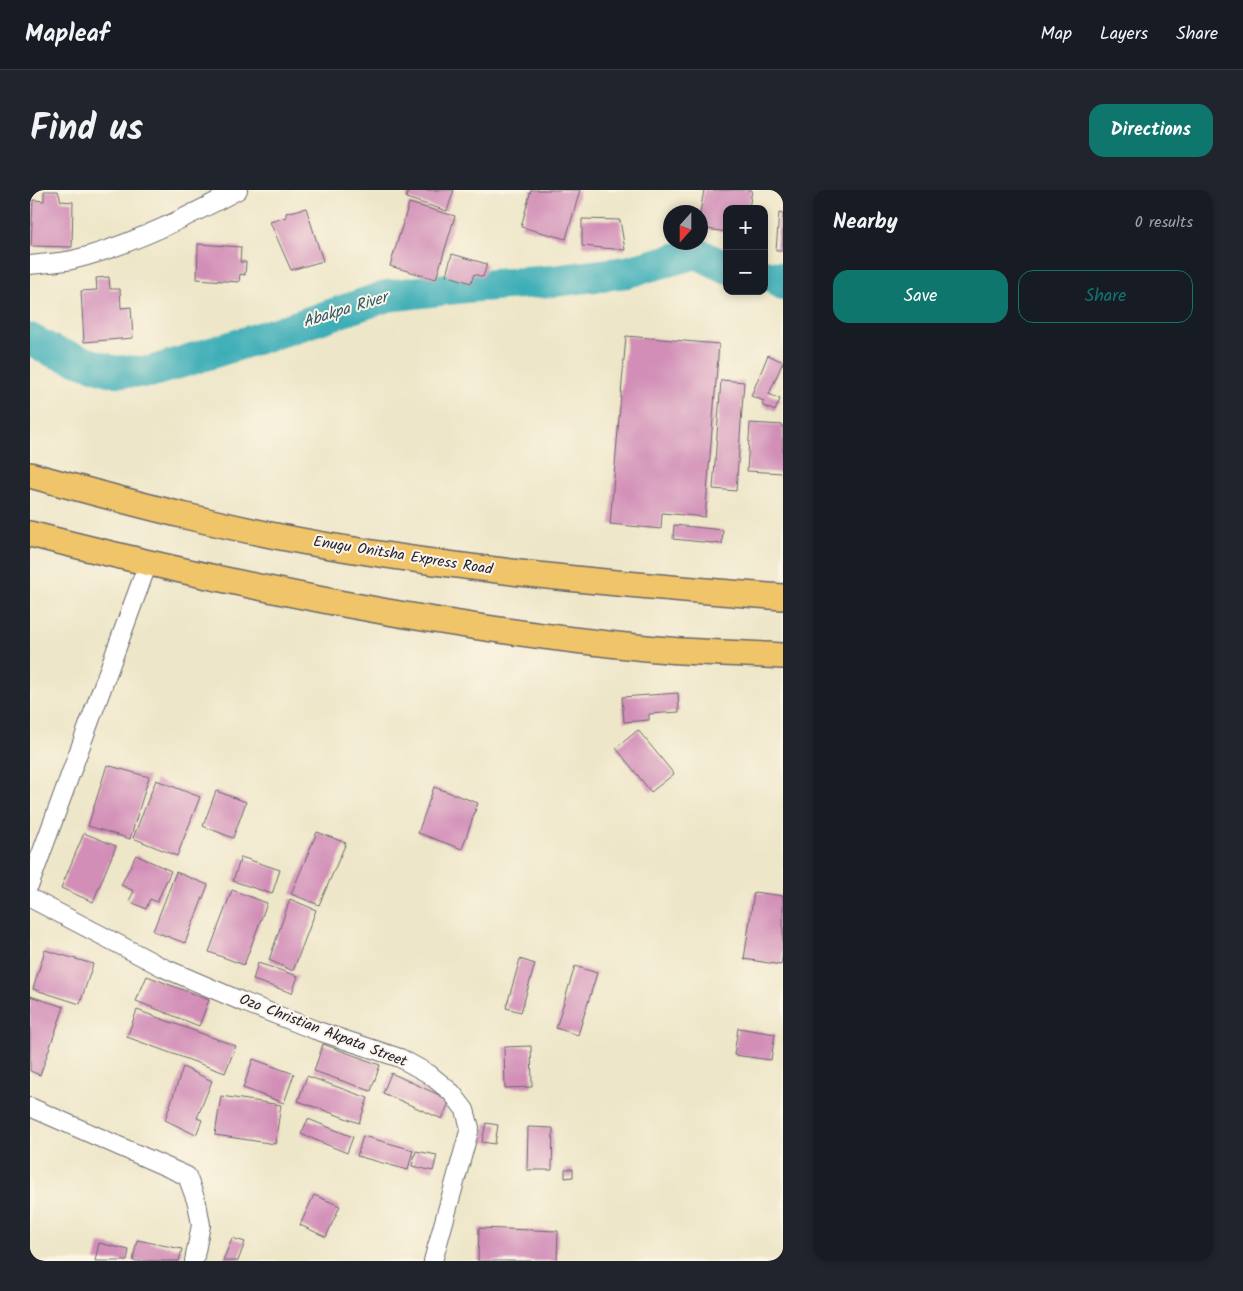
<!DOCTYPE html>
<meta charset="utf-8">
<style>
body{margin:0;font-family:Kalam,sans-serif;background:#20242c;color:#f1f3f6}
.controls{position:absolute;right:15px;top:15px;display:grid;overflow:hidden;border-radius:10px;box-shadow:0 2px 8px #0003}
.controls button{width:45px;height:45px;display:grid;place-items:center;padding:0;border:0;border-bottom:1px solid #363941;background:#171b24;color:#f1f3f6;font:25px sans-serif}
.compass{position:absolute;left:633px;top:15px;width:45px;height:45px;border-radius:50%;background:#171b24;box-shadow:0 2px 8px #0003;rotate:201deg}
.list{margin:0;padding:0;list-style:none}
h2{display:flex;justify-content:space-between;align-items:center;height:65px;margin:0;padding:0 20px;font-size:21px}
h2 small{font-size:16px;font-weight:400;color:#9ea1a6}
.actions{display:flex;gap:10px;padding:15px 20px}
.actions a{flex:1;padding:11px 0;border:1px solid #0f766e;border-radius:15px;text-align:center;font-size:18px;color:#0f766e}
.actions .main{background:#0f766e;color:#fff}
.map{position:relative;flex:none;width:753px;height:1071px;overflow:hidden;border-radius:15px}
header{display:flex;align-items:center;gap:30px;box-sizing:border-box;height:70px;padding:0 25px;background:#171b24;border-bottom:1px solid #363941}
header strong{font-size:24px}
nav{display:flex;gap:28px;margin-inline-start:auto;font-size:18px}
.intro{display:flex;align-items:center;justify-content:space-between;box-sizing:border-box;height:120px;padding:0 30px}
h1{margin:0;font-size:35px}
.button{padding:12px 22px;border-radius:15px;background:#0f766e;color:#fff;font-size:18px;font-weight:700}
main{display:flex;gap:30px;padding:0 30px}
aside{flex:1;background:#171b24;border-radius:15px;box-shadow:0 2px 8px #0003}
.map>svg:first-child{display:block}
</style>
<header>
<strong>Mapleaf</strong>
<nav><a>Map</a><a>Layers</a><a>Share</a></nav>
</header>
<div class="intro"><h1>Find us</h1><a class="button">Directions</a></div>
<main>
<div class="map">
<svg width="753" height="1071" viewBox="0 0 753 1071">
<rect width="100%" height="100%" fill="#fcf5e5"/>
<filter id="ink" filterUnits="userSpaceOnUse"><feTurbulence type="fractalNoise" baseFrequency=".02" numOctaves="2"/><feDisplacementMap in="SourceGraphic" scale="10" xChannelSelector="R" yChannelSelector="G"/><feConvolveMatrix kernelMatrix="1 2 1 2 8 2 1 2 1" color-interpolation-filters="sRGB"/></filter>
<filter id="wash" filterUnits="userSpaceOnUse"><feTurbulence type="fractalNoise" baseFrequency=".0096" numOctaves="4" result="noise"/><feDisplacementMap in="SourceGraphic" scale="20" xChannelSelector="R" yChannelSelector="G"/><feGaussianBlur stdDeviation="1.12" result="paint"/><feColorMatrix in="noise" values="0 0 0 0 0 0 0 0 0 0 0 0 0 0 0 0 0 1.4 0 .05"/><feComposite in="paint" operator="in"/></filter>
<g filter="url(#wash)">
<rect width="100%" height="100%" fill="#eee6c8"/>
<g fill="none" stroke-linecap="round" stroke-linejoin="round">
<!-- river -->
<g stroke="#3daeb7" stroke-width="32">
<polyline points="734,85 745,87 753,94"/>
<polyline points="0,149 24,162 82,181 120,182 268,136 357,106 435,97 524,91 597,82 667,63 697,78"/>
</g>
</g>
<g id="blocks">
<!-- building -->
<g fill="#d28eb7">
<polygon points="379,0 424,0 417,21 376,8"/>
<polygon points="501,0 550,0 536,49 491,37"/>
<polygon points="674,0 722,0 719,19 697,19 697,42 670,38 670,22"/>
<polygon points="14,1 28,1 31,11 43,12 42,57 1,56 3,10 14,11"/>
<polygon points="379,13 425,26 406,89 360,76"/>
<polygon points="276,18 293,71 261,80 240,32 256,27 256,23"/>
<polygon points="749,23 753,24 753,60 746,60"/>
<polygon points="552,29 590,30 595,60 552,56"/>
<polygon points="168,54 211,57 210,72 216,72 215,85 210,84 209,92 167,89"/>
<polygon points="422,64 457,74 453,87 444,84 441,93 416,85"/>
<polygon points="79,87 80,99 90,99 91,118 101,117 103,148 54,152 51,101 67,100 66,88"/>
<polygon points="596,146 689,154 675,327 632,323 631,339 580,334"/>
<polygon points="738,165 753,172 739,204 750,209 745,221 732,215 734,211 721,206"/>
<polygon points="691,190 714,192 706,301 683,299"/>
<polygon points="720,233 753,235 753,283 717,281"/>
<polygon points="644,335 693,340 692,354 643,349"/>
<polygon points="648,503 649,522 619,524 619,530 594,532 592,507"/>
<polygon points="608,540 644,584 621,602 586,558"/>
<polygon points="77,575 119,587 100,649 58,636"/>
<polygon points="126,590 170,607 147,666 103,648"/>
<polygon points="404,597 448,613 432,659 388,643"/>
<polygon points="186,601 216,612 203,648 173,636"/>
<polygon points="287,642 316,653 289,715 261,704"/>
<polygon points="54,643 86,656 63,712 31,698"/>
<polygon points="106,665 141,681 127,712 120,709 116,719 99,711 104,701 91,695"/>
<polygon points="211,667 250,680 242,704 203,691"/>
<polygon points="146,682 178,695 155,753 123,741"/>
<polygon points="202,700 237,713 214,775 179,762"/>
<polygon points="724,702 753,706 753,761 751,775 714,769"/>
<polygon points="260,709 286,720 263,781 239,770"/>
<polygon points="15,760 63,774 50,814 3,799"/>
<polygon points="490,769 505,774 491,822 476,818"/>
<polygon points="228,773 268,786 262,803 223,790"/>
<polygon points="545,776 567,783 548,845 526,838"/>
<polygon points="117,786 179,810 169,836 106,811"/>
<polygon points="0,806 34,817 10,885 0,881"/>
<polygon points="107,820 206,856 195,883 97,847"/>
<polygon points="708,838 745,844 741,870 704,865"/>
<polygon points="293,854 350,875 341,901 284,881"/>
<polygon points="501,856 502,897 475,898 474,857"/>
<polygon points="223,869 264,884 254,913 213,898"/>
<polygon points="153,877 182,891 167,928 172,930 166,945 135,930"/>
<polygon points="361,883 420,910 412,929 353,903"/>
<polygon points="277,886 338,908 329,933 268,911"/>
<polygon points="191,906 251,915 245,954 185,945"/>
<polygon points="278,929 323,947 317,963 271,944"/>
<polygon points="456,933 468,935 465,954 452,952"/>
<polygon points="498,937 523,938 522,980 497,980"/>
<polygon points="333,946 383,960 378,980 327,966"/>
<polygon points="386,961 407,965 403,981 382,976"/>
<polygon points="535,979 543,979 543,987 535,988"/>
<polygon points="284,1005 310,1016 296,1047 270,1035"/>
<polygon points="449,1038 528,1041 527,1071 448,1071"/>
<polygon points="202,1048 215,1052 208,1071 193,1071"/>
<polygon points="107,1050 152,1059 149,1071 103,1071"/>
<polygon points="69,1053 99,1060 97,1071 65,1071"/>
</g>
</g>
</g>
<g filter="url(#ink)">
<use href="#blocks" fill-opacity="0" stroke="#69676c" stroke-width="1"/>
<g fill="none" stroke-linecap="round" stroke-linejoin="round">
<!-- minor casing -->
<g stroke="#69676c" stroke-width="20">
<g id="minor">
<path d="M0,75c14,-2 28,-2 42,-5 55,-13 116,-43 166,-70"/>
<polyline points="0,694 118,373"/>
<polyline points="0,708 134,778 211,811 285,840 370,868 399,884 422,903 435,920 440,938 403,1071"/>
<polyline points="0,917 157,986 167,1013 171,1035 164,1071"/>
</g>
</g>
<!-- highway casing -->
<g stroke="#69676c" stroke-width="28">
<g id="highway">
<path d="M0,285c105,29 210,57 318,74 144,24 290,37 435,48"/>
<path d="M0,344c206,52 415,95 626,115 42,4 85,4 127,7"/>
</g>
</g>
<!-- minor -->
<use href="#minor" stroke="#fff" stroke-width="18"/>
<!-- highway -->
<use href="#highway" stroke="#f0c469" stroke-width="25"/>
</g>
</g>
<g text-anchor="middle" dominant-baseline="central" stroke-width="4" stroke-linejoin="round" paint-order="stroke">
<!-- street labels -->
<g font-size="15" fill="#22223b" stroke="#fcf5e5">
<text transform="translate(373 366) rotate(9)">Enugu Onitsha Express Road</text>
<text transform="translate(293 841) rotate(21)">Ozo Christian Akpata Street</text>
</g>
<!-- water labels -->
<g font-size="16" font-style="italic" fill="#2d5a6d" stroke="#fcf5e5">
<text transform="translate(315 120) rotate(-17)">Abakpa River</text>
</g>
</g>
</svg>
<div class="controls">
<button>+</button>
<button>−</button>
</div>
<svg class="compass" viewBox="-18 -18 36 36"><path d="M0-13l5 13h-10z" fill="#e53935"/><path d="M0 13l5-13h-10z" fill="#9ea1a6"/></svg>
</div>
<aside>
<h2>Nearby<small>0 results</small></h2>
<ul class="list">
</ul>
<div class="actions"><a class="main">Save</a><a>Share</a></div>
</aside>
</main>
